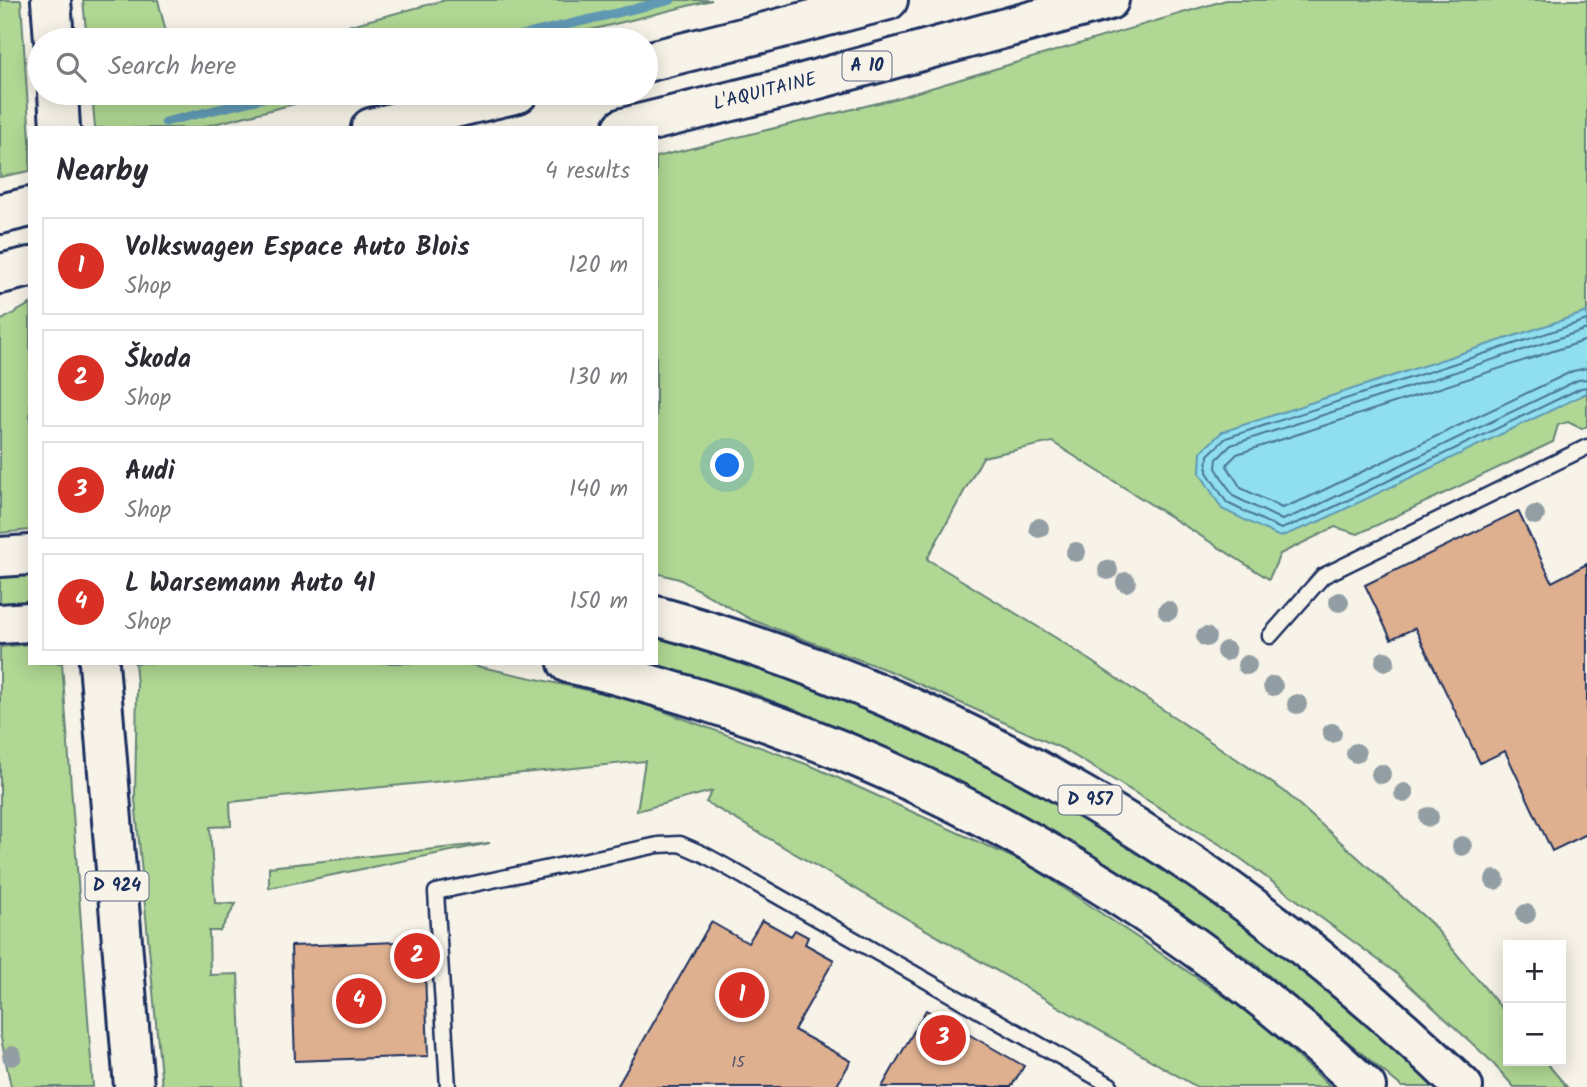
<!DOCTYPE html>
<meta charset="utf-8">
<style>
body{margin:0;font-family:Kalam,sans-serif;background:#f2f2f3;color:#2b2b33}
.controls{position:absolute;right:21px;bottom:21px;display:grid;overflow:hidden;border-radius:0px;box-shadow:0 4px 18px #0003}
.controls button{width:63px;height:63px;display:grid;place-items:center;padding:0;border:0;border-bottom:2px solid #e1e1e2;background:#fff;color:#2b2b33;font:35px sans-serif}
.you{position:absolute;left:728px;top:466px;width:24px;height:24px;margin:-18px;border:5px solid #fff;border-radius:50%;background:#1a73e8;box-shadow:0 0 0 10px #1a73e833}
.badge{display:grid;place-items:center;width:46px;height:46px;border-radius:50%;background:#d93025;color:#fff;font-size:23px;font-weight:700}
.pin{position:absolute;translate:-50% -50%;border:4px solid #fff;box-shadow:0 2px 7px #0006}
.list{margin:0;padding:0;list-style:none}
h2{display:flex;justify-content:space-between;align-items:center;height:91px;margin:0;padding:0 28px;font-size:30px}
h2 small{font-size:23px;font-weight:400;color:#7c7c81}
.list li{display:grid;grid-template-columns:46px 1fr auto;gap:21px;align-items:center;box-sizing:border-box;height:98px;margin:0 14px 14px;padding:0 14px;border:2px solid #e1e1e2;border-radius:0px}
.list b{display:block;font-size:26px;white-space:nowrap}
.list p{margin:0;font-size:23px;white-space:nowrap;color:#7c7c81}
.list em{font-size:23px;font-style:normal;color:#7c7c81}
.icon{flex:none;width:38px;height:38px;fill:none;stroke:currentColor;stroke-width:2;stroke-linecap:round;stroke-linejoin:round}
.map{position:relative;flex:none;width:1587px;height:1087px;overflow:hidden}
.search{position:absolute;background:#fff;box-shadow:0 4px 18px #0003;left:28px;top:28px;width:630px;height:77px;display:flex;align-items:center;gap:18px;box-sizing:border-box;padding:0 24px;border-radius:38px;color:#7c7c81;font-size:26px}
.panel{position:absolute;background:#fff;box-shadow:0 4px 18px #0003;left:28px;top:126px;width:630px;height:539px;border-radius:0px}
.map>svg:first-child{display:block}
</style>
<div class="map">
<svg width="1587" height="1087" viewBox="0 0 1587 1087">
<rect width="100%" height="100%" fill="#f7f3e8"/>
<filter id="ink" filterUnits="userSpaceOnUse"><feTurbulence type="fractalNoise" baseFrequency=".0143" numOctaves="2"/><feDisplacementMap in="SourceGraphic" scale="14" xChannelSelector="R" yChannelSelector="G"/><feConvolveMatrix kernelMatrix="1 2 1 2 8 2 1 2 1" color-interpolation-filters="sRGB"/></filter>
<g filter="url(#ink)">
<!-- green -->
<g fill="#b0d793" stroke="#668378" stroke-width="2">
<polygon points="0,0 21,0 30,140 30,171 0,177"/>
<polygon points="83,0 158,0 168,40 87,40"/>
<polygon points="446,0 712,0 550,40 294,40"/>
<polygon points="1226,0 1587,0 1587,426 1582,429 1568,422 1558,425 1553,442 1358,534 1335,527 1280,554 1269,579 1052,442 983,457 927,559 1061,641 1284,791 1432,924 1508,1016 1508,1061 1545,1061 1567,1087 1514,1087 1490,1060 1396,973 1229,850 1063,749 892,672 752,620 679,579 656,573 656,157 894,99"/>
<polygon points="92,93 339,93 198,128 95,128"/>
<polygon points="30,304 30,530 0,533 0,321"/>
<polygon points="30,574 30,603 0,606 0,577"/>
<polygon points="656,632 714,648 901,722 1006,770 1153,858 1297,960 1440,1087 1402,1087 1254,963 1113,867 1002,805 882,747 750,692 647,663 656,663"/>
<polygon points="30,644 30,663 62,663 93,1087 11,1087 0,1033 0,647"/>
<polygon points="135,663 463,663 633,700 814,767 1031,866 1255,1017 1331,1087 1197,1087 706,802 712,791 637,811 645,761 230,802 231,826 210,827 215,903 236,904 220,931 209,931 210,975 238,974 243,1087 162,1087 135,799 137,684"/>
<polygon points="490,843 269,888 269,867"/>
</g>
<!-- water -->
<polygon fill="#90dfee" stroke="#6199b4" stroke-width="2" points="1587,312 1587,393 1318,522 1280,537 1222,509 1200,473 1201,452 1222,432"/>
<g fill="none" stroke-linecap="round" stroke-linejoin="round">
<!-- shore -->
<g stroke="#4a7598" stroke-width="2">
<polyline points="1587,320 1226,438 1208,455 1207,472 1227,503 1281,529 1315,516 1581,388 1587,387"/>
<polyline points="1587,329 1231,445 1217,459 1216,468 1233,496 1282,520 1312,508 1578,380 1587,379"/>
<polyline points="1587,340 1237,454 1228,463 1227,466 1241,488 1282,508 1307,498 1573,371 1587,368"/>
</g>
<!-- stream -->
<g stroke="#6199b4" stroke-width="9">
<polyline points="503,40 671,0"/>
<polyline points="165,122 285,93"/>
</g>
</g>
<!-- building -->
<g fill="#deb08f" stroke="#1b2f5e" stroke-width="2">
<polygon points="1518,511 1552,582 1587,564 1587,834 1552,851 1505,751 1480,763 1415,628 1391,639 1365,585"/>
<polygon points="762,920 791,936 795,930 808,937 805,944 834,960 794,1030 851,1061 836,1087 617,1087 711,922 748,943"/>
<polygon points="424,941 428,1056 295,1061 291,946"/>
<polygon points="926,1010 1024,1066 1011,1087 882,1087"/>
</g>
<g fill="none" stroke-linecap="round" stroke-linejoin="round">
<!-- lane casing -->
<g stroke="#1b2f5e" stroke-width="19">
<g id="lane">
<polyline points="1270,636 1323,576 1587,447"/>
<polyline points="448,1087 436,892 658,845 680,844 703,854 725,866 1110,1085"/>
</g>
</g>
<!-- primary casing -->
<g stroke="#1b2f5e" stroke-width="44">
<g id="primary">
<polyline points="51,0 54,40"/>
<polyline points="58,93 60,128"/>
<polyline points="0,557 30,555"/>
<path d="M656,616c306,84 581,249 807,471"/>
<polyline points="0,624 30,622"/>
<polyline points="99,663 134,1087"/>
<path d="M568,663c46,10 92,24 137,38 246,78 472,211 661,386"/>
</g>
</g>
<!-- highway casing -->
<g stroke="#1b2f5e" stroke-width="44">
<g id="highway">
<polyline points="646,62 770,31 888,0"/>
<polyline points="371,128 518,93"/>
<polyline points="623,128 785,88 1109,0"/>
<polyline points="0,214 30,207"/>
<polyline points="0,274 30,267"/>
</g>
</g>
<!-- lane -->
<use href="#lane" stroke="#f7f3e8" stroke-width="14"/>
<!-- primary -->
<use href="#primary" stroke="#f7f3e8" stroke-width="38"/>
<!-- highway -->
<use href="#highway" stroke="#f7f3e8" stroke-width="38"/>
</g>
<!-- trees -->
<g fill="#929ea3">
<circle cx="1535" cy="515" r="10"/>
<circle cx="1039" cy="528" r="10"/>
<circle cx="1076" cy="552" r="10"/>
<circle cx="1108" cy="570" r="10"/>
<circle cx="1126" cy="582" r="10"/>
<circle cx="1339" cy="602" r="10"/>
<circle cx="1168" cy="611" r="10"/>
<circle cx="1206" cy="637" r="10"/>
<circle cx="1226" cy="651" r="10"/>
<circle cx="1385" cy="661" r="10"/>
<circle cx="1247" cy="665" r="10"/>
<circle cx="1273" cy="686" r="10"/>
<circle cx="1297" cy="704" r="10"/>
<circle cx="1332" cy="733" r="10"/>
<circle cx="1356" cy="753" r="10"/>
<circle cx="1381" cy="774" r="10"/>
<circle cx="1404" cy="793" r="10"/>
<circle cx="1429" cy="817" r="10"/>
<circle cx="1462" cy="846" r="10"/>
<circle cx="1495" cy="880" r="10"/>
<circle cx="1526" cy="914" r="10"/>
<circle cx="12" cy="1056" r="10"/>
</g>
</g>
<g text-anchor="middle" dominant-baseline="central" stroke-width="5" stroke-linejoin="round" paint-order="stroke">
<!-- number labels -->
<g font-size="16" fill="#4c4f6a">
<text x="738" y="1062">15</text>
</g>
<!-- shield labels -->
<g fill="#f7f3e8" stroke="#5d6a87" stroke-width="2">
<rect x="842.5" y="51.5" width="49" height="29" rx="5"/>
<rect x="1058.5" y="785.5" width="63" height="29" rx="5"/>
<rect x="85.5" y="871.5" width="63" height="29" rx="5"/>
</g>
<g font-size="18" font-weight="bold" fill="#1b2f5e">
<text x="867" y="66">A 10</text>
<text x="1090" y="800">D 957</text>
<text x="117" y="886">D 924</text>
</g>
<!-- street labels -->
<g font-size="19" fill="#1b2f5e" stroke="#f7f3e8">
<text transform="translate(765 92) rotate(-14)">L'AQUITAINE</text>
</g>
</g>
</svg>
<div class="controls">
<button>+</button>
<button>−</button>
</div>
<div class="you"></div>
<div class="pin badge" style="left:742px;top:995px">1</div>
<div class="pin badge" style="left:417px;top:956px">2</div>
<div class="pin badge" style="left:943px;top:1038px">3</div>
<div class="pin badge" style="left:359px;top:1001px">4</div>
<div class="search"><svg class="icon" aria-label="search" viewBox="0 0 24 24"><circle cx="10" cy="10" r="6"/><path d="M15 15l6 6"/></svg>Search here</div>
<section class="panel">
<h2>Nearby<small>4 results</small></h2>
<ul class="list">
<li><span class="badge">1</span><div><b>Volkswagen Espace Auto Blois</b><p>Shop</p></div><em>120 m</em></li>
<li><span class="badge">2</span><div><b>Škoda</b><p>Shop</p></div><em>130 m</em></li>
<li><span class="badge">3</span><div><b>Audi</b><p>Shop</p></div><em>140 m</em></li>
<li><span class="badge">4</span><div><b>L Warsemann Auto 41</b><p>Shop</p></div><em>150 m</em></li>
</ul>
</section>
</div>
